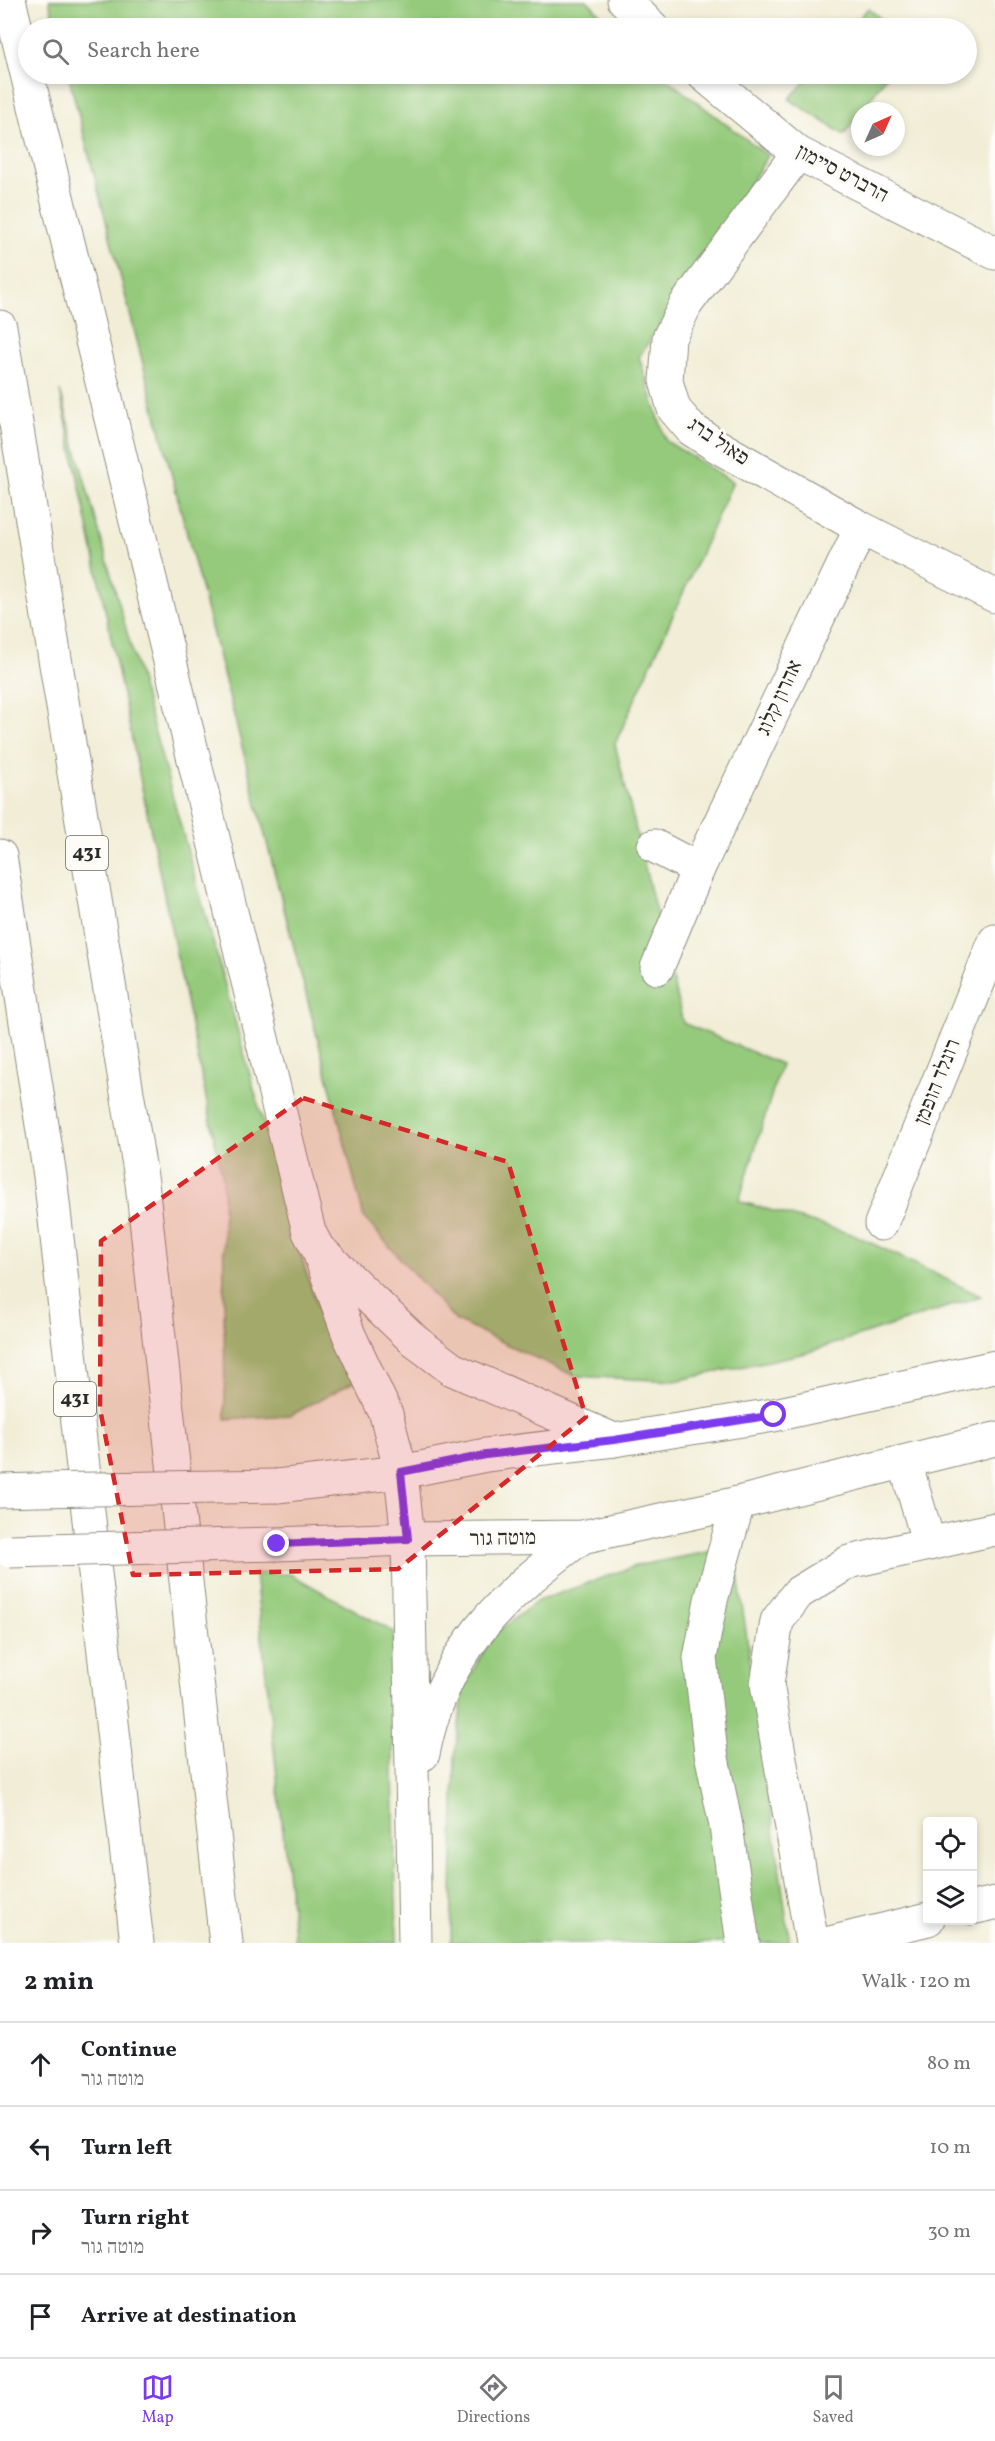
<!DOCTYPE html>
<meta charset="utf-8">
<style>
body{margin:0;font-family:Vollkorn,"Frank Ruhl Libre",serif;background:#f6f6f6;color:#202124}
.controls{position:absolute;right:18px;bottom:18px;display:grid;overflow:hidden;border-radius:6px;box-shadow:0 3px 9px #0003}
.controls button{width:54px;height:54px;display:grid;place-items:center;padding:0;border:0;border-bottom:2px solid #e0e0e0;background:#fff;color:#202124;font:30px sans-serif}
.compass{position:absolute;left:851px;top:102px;width:54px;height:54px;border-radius:50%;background:#fff;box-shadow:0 3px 9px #0003;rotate:45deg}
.stop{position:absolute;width:18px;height:18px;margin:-14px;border:4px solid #7c3aed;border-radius:50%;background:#fff}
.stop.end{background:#7c3aed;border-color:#fff;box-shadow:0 2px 6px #0008}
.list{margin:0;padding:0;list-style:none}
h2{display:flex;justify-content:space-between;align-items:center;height:78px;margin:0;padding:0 24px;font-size:26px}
h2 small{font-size:20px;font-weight:400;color:#757577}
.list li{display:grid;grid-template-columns:39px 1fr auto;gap:18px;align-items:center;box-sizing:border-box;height:84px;padding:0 24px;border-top:2px solid #e0e0e0}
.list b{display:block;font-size:22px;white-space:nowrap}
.list p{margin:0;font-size:20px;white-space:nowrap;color:#757577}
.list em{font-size:20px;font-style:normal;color:#757577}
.icon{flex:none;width:33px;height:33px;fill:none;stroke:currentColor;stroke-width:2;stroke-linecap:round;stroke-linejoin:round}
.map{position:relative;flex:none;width:995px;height:1943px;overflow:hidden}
.search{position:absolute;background:#fff;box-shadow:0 3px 9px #0003;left:18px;right:18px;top:18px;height:66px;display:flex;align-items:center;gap:15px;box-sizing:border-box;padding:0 21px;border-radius:33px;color:#757577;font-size:22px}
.sheet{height:414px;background:#fff}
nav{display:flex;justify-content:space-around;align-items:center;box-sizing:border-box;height:84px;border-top:2px solid #e0e0e0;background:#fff;font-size:16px;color:#757577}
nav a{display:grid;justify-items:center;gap:3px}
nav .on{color:#7c3aed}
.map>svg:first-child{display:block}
</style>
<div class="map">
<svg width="995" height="1943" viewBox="0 0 995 1943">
<rect width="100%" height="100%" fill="#fdfcf7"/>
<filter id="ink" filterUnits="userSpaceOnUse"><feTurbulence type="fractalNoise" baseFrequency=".0167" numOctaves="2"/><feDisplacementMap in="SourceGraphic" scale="12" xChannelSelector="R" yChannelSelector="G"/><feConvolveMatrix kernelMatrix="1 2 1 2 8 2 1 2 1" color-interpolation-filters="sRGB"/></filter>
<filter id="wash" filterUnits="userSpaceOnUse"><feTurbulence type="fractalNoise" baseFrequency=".008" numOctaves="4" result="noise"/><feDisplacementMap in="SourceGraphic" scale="24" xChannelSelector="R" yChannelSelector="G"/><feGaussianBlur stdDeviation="1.35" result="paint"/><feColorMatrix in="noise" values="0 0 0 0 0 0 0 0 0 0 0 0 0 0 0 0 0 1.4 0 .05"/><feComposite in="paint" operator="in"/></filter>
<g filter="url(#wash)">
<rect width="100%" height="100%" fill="#f1edd6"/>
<!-- green -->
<g fill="#95ca7b" stroke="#607a53" stroke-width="1.5">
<polygon points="49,0 587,0 613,28 56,28"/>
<polygon points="868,8 892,28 851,28"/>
<polygon points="68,74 660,74 768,156 639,357 666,441 733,482 615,744 683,1023 781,1064 739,1201 855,1235 981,1296 806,1353 675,1381 575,1376 456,1321 364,1218"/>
<polygon points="812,74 888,74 844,135 789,99"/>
<polygon points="60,391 295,1237 329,1343 361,1378 291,1415 225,1419 223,1180"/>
<polygon points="734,1547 790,1943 451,1943 455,1756 464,1686 494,1634 538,1601 635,1566"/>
<polygon points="255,1574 290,1574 394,1632 393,1772 397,1943 295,1943"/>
</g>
</g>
<g filter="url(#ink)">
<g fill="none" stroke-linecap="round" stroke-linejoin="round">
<!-- minor casing -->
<g stroke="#8e8c80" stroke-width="35">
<g id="minor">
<polyline points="624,0 653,28"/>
<polyline points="703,74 798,153 995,253"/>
<polyline points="798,153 686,304 669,338 666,381 674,409 691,429 717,446 861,528 995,596"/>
<polyline points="654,846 698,869 861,528"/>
<polyline points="657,968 698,869"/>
<polyline points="881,1224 995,941"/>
<polyline points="905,1462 929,1544"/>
<polyline points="738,1503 711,1600 700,1658 711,1753 726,1826 743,1943"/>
<polyline points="972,1908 995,1903"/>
<polyline points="812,1943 767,1684 777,1621 798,1593 849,1562 995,1529"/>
<polyline points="830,1943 928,1919"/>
</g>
</g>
<!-- major casing -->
<g stroke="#8e8c80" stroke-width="35">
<g id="major">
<polyline points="401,1472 408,1539 415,1943"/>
<polyline points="277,1486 401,1472 486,1455 614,1440 774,1415 995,1367"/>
<polyline points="0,1491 36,1490"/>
<polyline points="277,1544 408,1539 582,1537 738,1503 995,1439"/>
<path d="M423,1754c19,-102 78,-157 159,-217"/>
</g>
</g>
<!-- highway casing -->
<g stroke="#8e8c80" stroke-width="35">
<g id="highway">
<polyline points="9,0 309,1232 318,1249 349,1335 386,1414 401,1472"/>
<polyline points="0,327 142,1183 226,1943"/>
<polyline points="0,856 50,1176 137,1943"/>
<polyline points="324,1254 416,1342 452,1369 614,1440"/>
</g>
</g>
<!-- minor -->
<use href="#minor" stroke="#fff" stroke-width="33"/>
<!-- major -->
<use href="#major" stroke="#fff" stroke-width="33"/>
<!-- highway -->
<use href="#highway" stroke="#fff" stroke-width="33"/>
<!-- major-bridge casing -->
<g stroke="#8e8c80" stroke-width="35" stroke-linecap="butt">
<g id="major-bridge">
<polyline points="36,1490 277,1486"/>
<polyline points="10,1551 277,1544"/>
</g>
</g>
<!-- major-bridge -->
<use href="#major-bridge" stroke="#fff" stroke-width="33"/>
</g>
</g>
<g fill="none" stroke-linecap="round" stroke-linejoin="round" filter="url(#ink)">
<!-- route -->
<polyline stroke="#7c3aed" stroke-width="8" points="277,1544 408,1539 401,1472 486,1455 614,1440 774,1415"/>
</g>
<!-- marked area -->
<path fill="#d62828" fill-opacity="0.2" stroke="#d62828" stroke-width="4.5" stroke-dasharray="12 8" stroke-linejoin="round" d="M303,1098l205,64 78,255 -188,152 -265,6 -33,-166 1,-168z"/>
<g text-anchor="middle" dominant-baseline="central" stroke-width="6" stroke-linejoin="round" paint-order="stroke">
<!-- shield labels -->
<g fill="#fdfcf7" stroke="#6a6a68" stroke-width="1.5">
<rect x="66" y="836" width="42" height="34" rx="4.5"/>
<rect x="54" y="1382" width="42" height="34" rx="4.5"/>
</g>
<g font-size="20" font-weight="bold" fill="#2b2b2b">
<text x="87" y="853">431</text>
<text x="75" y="1399">431</text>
</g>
<!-- street labels -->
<g font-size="21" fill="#2b2b2b" stroke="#fdfcf7">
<text transform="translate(842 174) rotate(28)">הרברט סיימון</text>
<text transform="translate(718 442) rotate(34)">פאול ברג</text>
<text transform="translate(780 698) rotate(-65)">אהרון קלוג</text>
<text transform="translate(938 1082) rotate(-68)">רונלד הופמן</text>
<text transform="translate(503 1539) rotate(-1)">מוטה גור</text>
</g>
</g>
</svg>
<div class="controls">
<button><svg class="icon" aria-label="locate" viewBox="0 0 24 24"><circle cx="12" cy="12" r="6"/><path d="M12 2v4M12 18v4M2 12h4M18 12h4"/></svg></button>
<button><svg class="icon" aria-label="layers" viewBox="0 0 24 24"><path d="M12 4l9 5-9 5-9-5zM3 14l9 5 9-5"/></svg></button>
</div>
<svg class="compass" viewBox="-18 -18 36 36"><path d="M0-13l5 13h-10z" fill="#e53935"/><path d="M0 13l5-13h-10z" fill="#757577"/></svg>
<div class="stop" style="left:774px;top:1415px"></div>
<div class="stop end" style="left:277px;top:1544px"></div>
<div class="search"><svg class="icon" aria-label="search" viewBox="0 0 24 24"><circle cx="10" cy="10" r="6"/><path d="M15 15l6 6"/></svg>Search here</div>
</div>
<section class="sheet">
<h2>2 min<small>Walk · 120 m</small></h2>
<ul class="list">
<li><svg class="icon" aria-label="ahead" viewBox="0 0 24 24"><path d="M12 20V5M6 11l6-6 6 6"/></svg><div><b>Continue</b><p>מוטה גור</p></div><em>80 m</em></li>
<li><svg class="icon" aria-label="left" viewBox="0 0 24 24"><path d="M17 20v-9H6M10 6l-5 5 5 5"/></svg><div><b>Turn left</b></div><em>10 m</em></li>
<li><svg class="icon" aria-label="right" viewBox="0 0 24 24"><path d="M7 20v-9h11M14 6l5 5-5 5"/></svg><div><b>Turn right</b><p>מוטה גור</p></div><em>30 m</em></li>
<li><svg class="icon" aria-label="arrive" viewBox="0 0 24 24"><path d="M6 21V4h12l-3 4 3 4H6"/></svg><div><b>Arrive at destination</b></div></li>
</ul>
</section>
<nav>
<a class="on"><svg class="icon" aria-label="map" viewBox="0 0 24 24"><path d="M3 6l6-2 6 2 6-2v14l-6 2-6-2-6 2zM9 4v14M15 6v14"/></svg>Map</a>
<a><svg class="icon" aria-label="directions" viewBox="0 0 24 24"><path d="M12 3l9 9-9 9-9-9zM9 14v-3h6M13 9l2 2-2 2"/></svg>Directions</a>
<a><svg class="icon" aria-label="saved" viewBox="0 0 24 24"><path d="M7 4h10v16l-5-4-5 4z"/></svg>Saved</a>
</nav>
